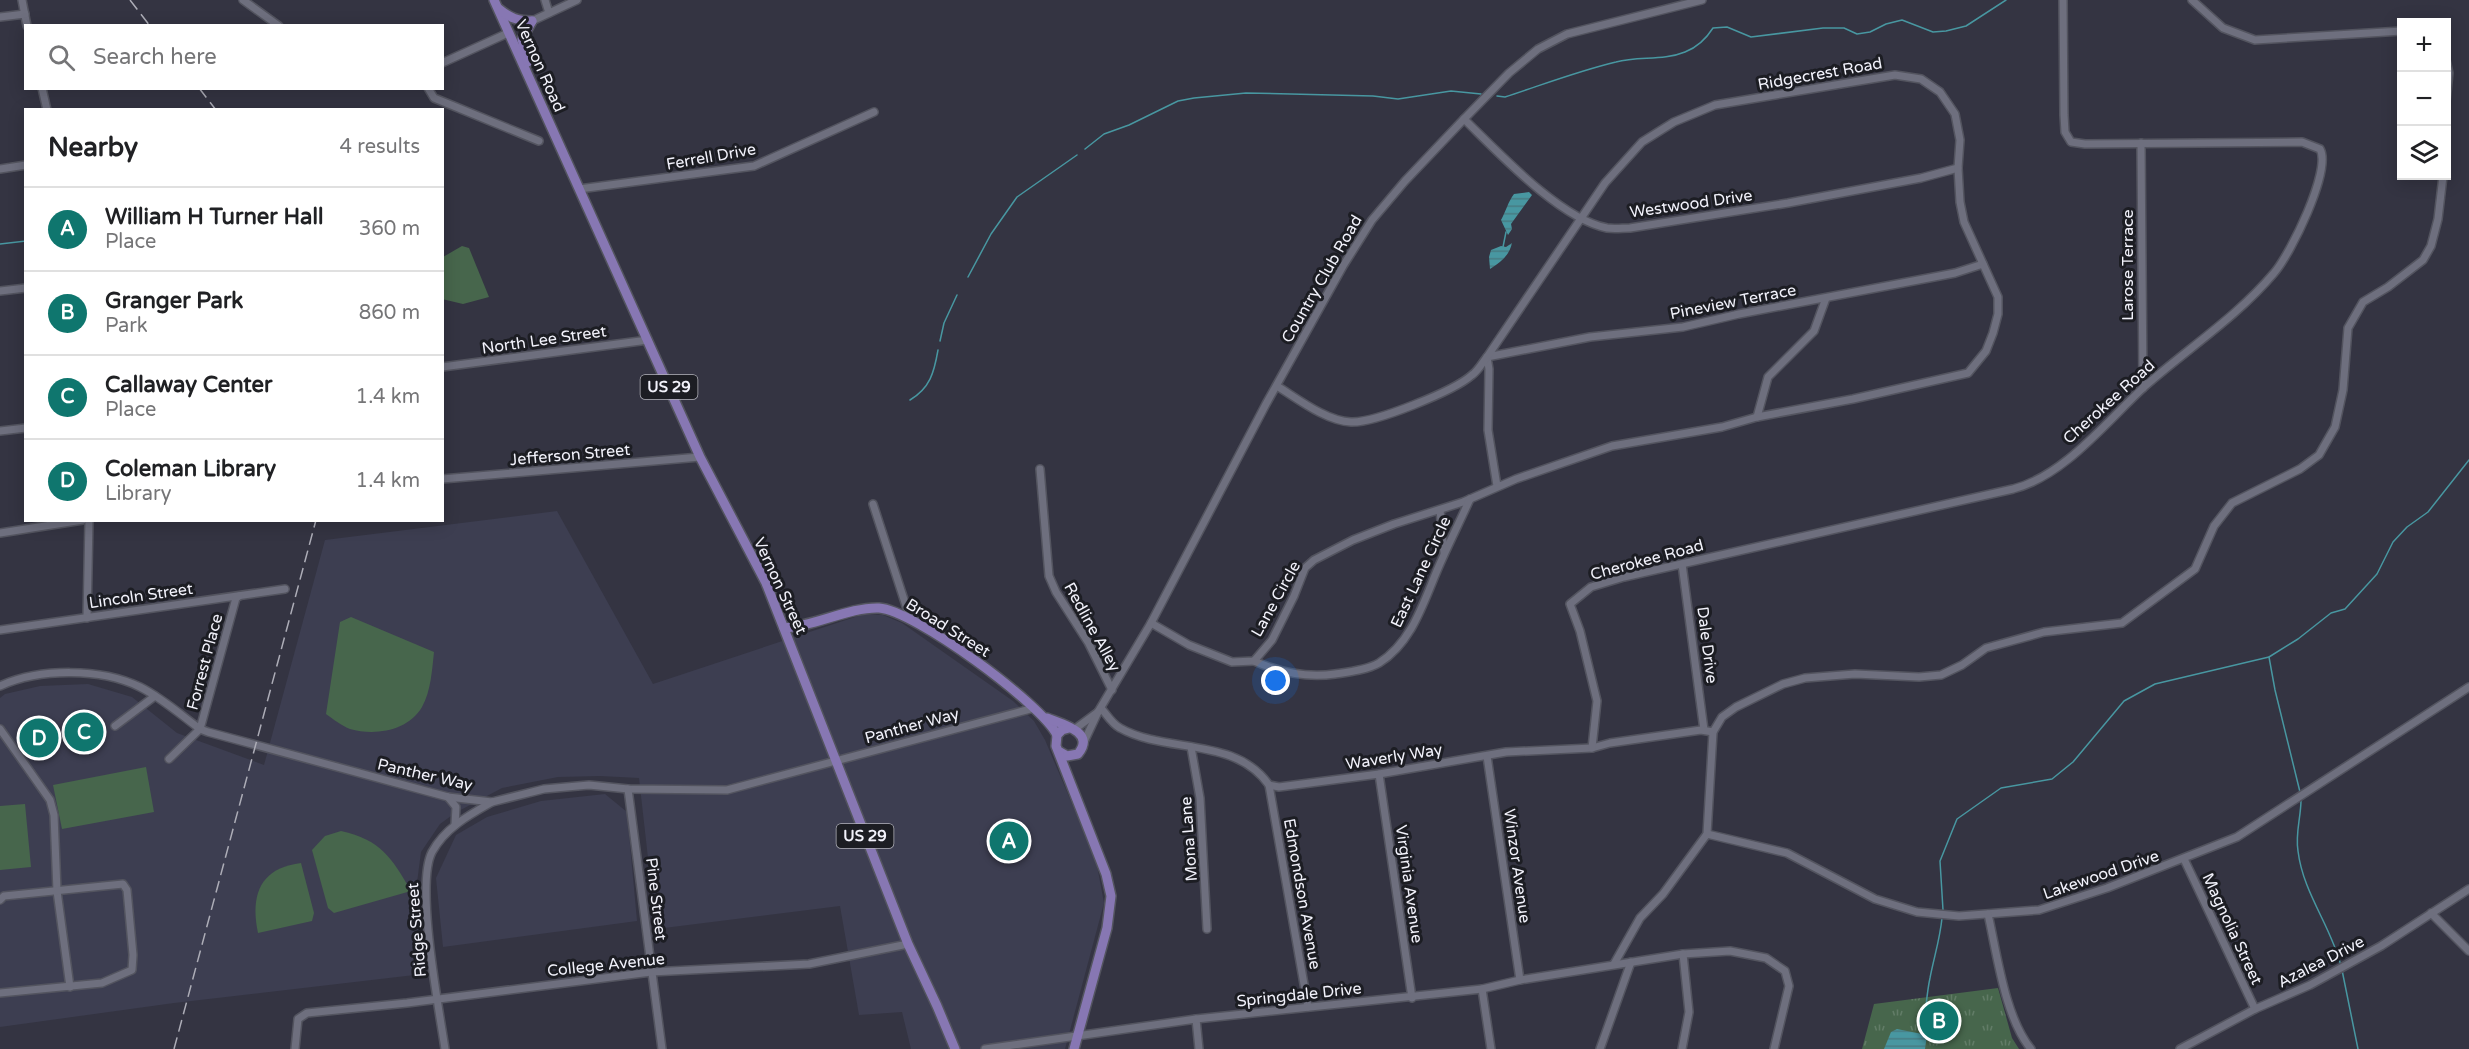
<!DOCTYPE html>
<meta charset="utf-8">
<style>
body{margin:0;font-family:"Varela Round",sans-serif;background:#f6f6f6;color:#202124}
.controls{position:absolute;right:18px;top:18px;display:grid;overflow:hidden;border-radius:0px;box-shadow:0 3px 15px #0003}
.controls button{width:54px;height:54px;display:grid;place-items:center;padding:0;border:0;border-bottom:2px solid #e0e0e0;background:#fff;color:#202124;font:30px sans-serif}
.you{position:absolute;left:1276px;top:681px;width:21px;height:21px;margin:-15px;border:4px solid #fff;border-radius:50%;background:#1a73e8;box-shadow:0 0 0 9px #1a73e833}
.badge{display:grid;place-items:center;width:39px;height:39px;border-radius:50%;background:#0f766e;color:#fff;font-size:20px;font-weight:700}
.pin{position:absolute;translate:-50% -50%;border:3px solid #fff;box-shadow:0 2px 6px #0006}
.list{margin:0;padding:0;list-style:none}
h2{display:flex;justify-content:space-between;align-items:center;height:78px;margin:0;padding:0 24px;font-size:26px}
h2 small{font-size:20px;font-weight:400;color:#757577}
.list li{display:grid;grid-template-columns:39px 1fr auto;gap:18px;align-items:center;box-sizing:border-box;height:84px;padding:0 24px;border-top:2px solid #e0e0e0}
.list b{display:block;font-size:22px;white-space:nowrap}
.list p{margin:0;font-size:20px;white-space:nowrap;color:#757577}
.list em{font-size:20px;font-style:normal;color:#757577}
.icon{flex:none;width:33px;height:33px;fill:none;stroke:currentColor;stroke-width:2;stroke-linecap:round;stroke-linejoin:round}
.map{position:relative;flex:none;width:2469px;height:1049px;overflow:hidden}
.search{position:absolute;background:#fff;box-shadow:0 3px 15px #0003;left:24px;top:24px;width:420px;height:66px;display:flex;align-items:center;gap:15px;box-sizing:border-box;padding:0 21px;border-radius:0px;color:#757577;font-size:22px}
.panel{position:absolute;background:#fff;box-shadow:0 3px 15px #0003;left:24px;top:108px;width:420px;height:414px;border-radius:0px}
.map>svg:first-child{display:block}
</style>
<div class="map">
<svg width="2469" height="1049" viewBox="0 0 2469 1049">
<defs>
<pattern id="park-tufts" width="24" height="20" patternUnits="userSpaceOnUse" patternTransform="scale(1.5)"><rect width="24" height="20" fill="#47664c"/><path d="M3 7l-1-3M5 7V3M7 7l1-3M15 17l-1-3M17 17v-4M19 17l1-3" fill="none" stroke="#627c67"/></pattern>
<pattern id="water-rules" width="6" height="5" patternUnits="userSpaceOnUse" patternTransform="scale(1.5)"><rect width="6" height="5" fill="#4897a1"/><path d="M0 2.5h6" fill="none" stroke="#487c83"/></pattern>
</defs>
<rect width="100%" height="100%" fill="#343442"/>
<!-- built -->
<g fill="#3d3e51">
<polygon points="557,511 653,684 864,614 883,615 902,623 1013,701 1034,721 1045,740 1096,860 1104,903 1065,1049 911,1049 902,1012 859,1015 840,906 656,929 639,778 600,776 558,777 502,788 455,813 440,824 421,852 415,898 423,974 174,1003 0,1027 0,698 5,694 40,686 88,684 132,697 177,733 264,765 325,540"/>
<polygon points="605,794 627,812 637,921 443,947 436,878 456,835 487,817 541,801"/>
</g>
<!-- park -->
<polygon fill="url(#park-tufts)" points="1998,988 2012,1038 2019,1049 1862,1049 1874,1004"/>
<!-- garden -->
<g fill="#47664c">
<polygon points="462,246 469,248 489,297 463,304 442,299 443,257"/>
<path d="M351,617l83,35c-2,18 -3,39 -12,55 -14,24 -47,29 -72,22 -8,-3 -17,-10 -24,-15l14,-92z"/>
<polygon points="146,767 154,812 62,829 53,785"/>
<polygon points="25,804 31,867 0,870 0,806"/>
<path d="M341,831c40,9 50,26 70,60l-77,22 -6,-5 -16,-58 13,-14z"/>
<path d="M301,863l13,50 -2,8 -54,12c-8,-38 2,-65 43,-70z"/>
</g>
<!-- water -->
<g fill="url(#water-rules)">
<path d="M1529,192l3,3 -21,29 1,5 -4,6 -7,-15c5,-9 7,-18 13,-26z"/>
<path d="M1512,243c-3,13 -11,19 -22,26l-1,-12 2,-7 10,-4 5,1z"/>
<polygon points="1897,1029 1927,1035 1925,1049 1884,1049 1891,1032"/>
</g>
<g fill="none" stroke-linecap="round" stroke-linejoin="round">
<!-- stream -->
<g stroke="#4897a1" stroke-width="1.5">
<path d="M1497,96l8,1c37,-12 73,-26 111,-35 23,-6 47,-1 69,-10 13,-5 21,-13 28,-24l14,-1 24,10 72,-9h21l13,6 13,-2 16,-8 16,-4 31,12 13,-1 20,-5 40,-26"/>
<polyline points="1085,149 1104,134 1129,125 1178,101 1194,98 1246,93 1373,96 1398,99 1451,91 1481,94"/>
<polyline points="0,244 26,241"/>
<polyline points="1503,247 1506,232"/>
<polyline points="968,277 991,234 1017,197 1077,155"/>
<polyline points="940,341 944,323 957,295"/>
<path d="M910,400c20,-12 24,-27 28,-50"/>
<polyline points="2269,657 2275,690 2300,792"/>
<path d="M2301,800c0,17 -6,34 -3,51 5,42 33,75 43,115"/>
<polyline points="1943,910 1940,861 1957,819 2001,788 2052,779 2073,762 2124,701 2155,684 2269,657 2298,639 2331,613 2345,609 2377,574 2393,542 2407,527 2428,512 2469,460"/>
<polyline points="2342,970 2358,1049"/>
<path d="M1922,1034c4,-19 4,-38 8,-56 4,-21 10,-39 12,-60"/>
</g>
<!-- minor casing -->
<g stroke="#53545f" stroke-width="10">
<g id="minor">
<polyline points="22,0 27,26"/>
<polyline points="243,0 279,26"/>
<polyline points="545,0 549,13"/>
<polyline points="2192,0 2223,28 2255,40 2402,31"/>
<polyline points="0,17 25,14"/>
<polyline points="532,21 577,0"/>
<polyline points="2446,60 2449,73 2446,101"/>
<polyline points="442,63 508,33"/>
<polyline points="42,88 47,110"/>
<polyline points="428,88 434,98 539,141"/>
<path d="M1464,119c34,33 96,100 143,109 7,1 16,0 23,0l158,-25 133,-25 37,-10"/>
<polyline points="2141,143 2143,388"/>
<polyline points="0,169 26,165"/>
<polyline points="579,189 754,166 874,112"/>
<polyline points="0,291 26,288"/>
<polyline points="442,367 648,340"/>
<polyline points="1757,417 1768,377 1814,331 1826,298"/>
<polyline points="0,431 26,428"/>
<polyline points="1040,469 1049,576 1056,592 1088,642 1112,690"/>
<polyline points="442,479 700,457"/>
<polyline points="1497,486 1488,430 1489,369 1487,357 1590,337 1683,327 1739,314 1955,273 1983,264"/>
<polyline points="873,504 910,618"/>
<polyline points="1440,510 1444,552"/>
<polyline points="0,533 83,520"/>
<polyline points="1682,564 1704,730"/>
<polyline points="87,618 89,520"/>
<path d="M1151,623l38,22 43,17 22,-1 18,-21 22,-44 11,-28 9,-8 39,-20 41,-16 69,-22 53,-23 96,-33 110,-19 35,-10 96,-18 115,-26 18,-22 7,-18 5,-19v-17l-34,-75 -4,-20 -2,-34 2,-28 -5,-26 -15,-22 -19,-13 -26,-4 -180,30 -41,17 -32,20 -37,41 -118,174c-5,6 -9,14 -15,18 -18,16 -97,48 -121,47 -25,-1 -53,-23 -74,-36"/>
<polyline points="0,630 285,589"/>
<path d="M1254,661c27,12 52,17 81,13 14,-2 32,-4 44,-11 34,-21 45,-63 60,-97 10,-23 21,-45 31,-67"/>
<path d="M0,686c40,-18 101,-18 140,1 22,11 41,28 60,42l8,3 240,65 44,5 52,-13 45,-4 39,4 99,1 307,-82"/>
<path d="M1101,708c6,7 11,16 19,20 46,26 115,8 149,57l10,2 100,-13 127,-22 86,-4 18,-5 91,-13 12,2"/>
<polyline points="115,726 155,696"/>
<polyline points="0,729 50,800 54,815 57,891 70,987"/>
<polyline points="1075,729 1098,712"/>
<polyline points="1083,744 1098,712 1151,623 1266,404 1343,266 1372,220 1405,181 1464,119 1509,73 1538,49 1567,34 1702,0"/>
<polyline points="1191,747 1200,798 1207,929"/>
<path d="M1592,748l5,-47 -17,-70 -10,-27 21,-17 33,-10 389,-88c51,-13 93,-67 131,-102 43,-38 93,-70 130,-114 16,-18 58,-103 46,-124l-18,-7 -217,2 -14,-2 -6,-10 -1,-17 -1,-115"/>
<polyline points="1487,756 1520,980"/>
<polyline points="169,759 200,729 236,598 239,596"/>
<polyline points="1379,774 1412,998"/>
<polyline points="1269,785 1308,1007"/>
<polyline points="628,789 662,1049"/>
<polyline points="448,797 456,807 455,825"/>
<polyline points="1707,834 1787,853 1875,899 1917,912 1959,916 2039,910 2107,888 2237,837 2469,687"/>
<polyline points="2184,859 2255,1009"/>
<polyline points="0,900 4,896 123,884 127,890 133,955 132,970 102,983 0,993"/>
<polyline points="2431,913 2469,951"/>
<path d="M1988,914c9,40 17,104 43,135"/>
<polyline points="1614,964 1640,918 1663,894 1707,834 1713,732 1722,717 1736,707 1783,684 1805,678 1855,674 1919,677 1941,675 1962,665 1986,648 2044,632 2122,623 2195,569 2214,526 2232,503 2300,469 2319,455 2335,427 2343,390 2348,328 2363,302 2388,287 2423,260 2431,246 2438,219 2443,176"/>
<polyline points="1482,989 1491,1049"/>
<polyline points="1196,1019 1199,1049"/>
<polyline points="295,1049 298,1019 307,1013 407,1003 651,972 809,964 908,944"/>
<path d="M445,1049c-6,-41 -30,-164 -13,-197 13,-24 37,-37 60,-50"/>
<polyline points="985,1049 1196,1019 1482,989 1520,980 1683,954 1730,951 1766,958 1785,971 1789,986 1774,1049"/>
<polyline points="1600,1049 1631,962"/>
<polyline points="1682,1049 1689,1012 1683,954"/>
<polyline points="2180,1049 2255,1009 2310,985 2381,946 2469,889"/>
</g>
</g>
<!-- major casing -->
<g stroke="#53545f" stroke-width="12">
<g id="major">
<polyline points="494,0 700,457 766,583 908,944 937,1006 955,1049"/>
<path d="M499,9c11,9 19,12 33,12"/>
<polyline points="528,62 522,39 532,21"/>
<path d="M784,628c32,-2 65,-21 95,-20 35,2 163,96 178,127"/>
<path d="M1047,718c15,6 49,14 31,36l-11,2 -7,-4"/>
<polyline points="1069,728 1062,730 1057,735 1056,746 1106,874 1111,896 1107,928 1074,1049"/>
</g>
</g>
<!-- minor -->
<use href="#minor" stroke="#6e6f7e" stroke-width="7"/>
<!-- major -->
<use href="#major" stroke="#8777b3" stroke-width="9"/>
<!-- rail -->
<g stroke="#adadb7" stroke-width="1.5" stroke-dasharray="12 6" stroke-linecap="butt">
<polyline points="130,0 150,26"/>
<polyline points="199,88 216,110"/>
<polyline points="174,1049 316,520"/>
</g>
</g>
<g text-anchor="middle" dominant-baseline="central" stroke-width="6" stroke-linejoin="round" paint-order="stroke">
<!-- shield labels -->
<g fill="#1c1d23" stroke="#b2b2ba" stroke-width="1.5">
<rect x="640.5" y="375" width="57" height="24" rx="4.5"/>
<rect x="836.5" y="824" width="57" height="24" rx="4.5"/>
</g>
<g font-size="15" font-weight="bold" fill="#f2f2fb">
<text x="669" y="387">US 29</text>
<text x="865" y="836">US 29</text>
</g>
<!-- street labels -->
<g font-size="16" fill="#f2f2fb" stroke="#1c1d23">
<text transform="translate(540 66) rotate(66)">Vernon Road</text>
<text transform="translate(1820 74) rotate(-10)">Ridgecrest Road</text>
<text transform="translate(711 157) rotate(-10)">Ferrell Drive</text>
<text transform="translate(1691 204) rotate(-8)">Westwood Drive</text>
<text transform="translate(2128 265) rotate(-90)">Larose Terrace</text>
<text transform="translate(1322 279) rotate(-60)">Country Club Road</text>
<text transform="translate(1733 302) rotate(-11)">Pineview Terrace</text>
<text transform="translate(544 340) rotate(-8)">North Lee Street</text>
<text transform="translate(2109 402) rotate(-42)">Cherokee Road</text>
<text transform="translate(570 455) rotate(-5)">Jefferson Street</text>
<text transform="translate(1647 560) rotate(-15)">Cherokee Road</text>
<text transform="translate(1421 572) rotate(-65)">East Lane Circle</text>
<text transform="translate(780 586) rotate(65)">Vernon Street</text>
<text transform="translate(141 596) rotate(-8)">Lincoln Street</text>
<text transform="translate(1276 599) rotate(-61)">Lane Circle</text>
<text transform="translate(1092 627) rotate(61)">Redline Alley</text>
<text transform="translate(948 628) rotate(32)">Broad Street</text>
<text transform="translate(1707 645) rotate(83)">Dale Drive</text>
<text transform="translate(205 662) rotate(-75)">Forrest Place</text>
<text transform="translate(912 726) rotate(-15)">Panther Way</text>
<text transform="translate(1394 757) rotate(-9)">Waverly Way</text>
<text transform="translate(425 775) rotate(13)">Panther Way</text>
<text transform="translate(1189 839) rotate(-94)">Mona Lane</text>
<text transform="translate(1517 866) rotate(82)">Winzor Avenue</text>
<text transform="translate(2101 875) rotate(-19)">Lakewood Drive</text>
<text transform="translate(1409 884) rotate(82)">Virginia Avenue</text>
<text transform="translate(1302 894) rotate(80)">Edmondson Avenue</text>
<text transform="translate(656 899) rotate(83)">Pine Street</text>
<text transform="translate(2232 929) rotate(65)">Magnolia Street</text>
<text transform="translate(417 930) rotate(-95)">Ridge Street</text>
<text transform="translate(2321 962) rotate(-27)">Azalea Drive</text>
<text transform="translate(606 965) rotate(-6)">College Avenue</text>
<text transform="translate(1299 995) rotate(-6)">Springdale Drive</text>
</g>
</g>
</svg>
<div class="controls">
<button>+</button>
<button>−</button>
<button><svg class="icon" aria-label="layers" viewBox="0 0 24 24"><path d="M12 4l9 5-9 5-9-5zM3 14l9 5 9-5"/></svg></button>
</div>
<div class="you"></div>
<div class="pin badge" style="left:1009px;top:841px">A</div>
<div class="pin badge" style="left:1939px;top:1021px">B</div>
<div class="pin badge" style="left:84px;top:732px">C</div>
<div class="pin badge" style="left:39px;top:738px">D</div>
<div class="search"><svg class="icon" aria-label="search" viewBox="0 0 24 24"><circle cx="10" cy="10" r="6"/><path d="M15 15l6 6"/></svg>Search here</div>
<section class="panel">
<h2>Nearby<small>4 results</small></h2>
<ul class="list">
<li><span class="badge">A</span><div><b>William H Turner Hall</b><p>Place</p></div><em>360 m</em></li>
<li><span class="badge">B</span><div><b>Granger Park</b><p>Park</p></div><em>860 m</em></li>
<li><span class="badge">C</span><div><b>Callaway Center</b><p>Place</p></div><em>1.4 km</em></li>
<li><span class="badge">D</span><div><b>Coleman Library</b><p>Library</p></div><em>1.4 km</em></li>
</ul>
</section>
</div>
